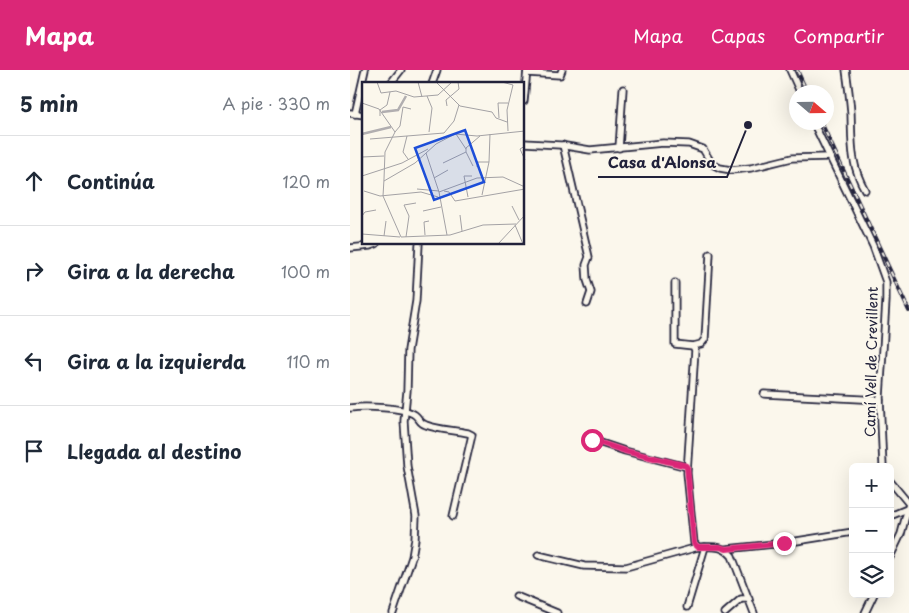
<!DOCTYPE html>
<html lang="es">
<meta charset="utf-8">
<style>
body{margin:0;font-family:"Playpen Sans",sans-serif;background:#f2f2f3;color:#1f2937}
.controls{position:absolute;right:15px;bottom:15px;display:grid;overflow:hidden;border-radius:8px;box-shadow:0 5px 20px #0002}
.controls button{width:45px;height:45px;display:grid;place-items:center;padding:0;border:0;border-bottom:1px solid #e0e1e3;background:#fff;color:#1f2937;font:25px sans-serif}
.compass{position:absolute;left:439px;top:15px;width:45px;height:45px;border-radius:50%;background:#fff;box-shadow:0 5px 20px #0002;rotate:110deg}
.stop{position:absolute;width:15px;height:15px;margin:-11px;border:4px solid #db2777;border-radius:50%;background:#fff}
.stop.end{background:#db2777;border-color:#fff;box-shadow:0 1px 5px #0008}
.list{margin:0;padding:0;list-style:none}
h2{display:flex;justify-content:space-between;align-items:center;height:65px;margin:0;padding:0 20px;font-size:21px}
h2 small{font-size:16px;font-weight:400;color:#747a83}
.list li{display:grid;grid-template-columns:32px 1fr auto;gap:15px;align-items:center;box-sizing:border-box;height:90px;padding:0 20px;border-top:1px solid #e0e1e3}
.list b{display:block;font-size:19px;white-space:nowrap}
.list em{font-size:16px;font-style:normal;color:#747a83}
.icon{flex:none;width:28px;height:28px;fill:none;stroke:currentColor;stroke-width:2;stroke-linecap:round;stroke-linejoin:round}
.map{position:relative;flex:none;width:559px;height:543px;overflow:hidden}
header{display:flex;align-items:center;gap:30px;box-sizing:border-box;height:70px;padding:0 25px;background:#db2777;color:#fff}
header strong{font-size:24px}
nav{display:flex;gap:28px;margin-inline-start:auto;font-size:18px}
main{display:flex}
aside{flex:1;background:#fff}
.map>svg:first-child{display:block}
</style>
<header>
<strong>Mapa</strong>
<nav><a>Mapa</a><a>Capas</a><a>Compartir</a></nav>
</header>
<main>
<aside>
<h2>5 min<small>A pie · 330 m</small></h2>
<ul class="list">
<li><svg class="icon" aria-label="ahead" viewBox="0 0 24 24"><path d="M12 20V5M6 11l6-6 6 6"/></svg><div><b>Continúa</b></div><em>120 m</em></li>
<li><svg class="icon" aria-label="right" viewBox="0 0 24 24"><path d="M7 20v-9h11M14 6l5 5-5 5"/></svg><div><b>Gira a la derecha</b></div><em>100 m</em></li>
<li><svg class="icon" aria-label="left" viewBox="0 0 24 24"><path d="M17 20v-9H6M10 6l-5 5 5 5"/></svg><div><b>Gira a la izquierda</b></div><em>110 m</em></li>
<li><svg class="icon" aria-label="arrive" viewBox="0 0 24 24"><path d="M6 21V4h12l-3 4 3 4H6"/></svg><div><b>Llegada al destino</b></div></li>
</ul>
</aside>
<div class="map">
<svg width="559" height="543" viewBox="0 0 559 543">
<rect width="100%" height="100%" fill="#fbf7ec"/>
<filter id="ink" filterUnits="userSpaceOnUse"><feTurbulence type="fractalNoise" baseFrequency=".02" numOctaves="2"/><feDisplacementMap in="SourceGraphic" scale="10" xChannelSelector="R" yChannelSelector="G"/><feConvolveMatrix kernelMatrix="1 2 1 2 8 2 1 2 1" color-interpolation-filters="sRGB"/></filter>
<g filter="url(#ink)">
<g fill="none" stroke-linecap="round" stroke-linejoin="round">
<!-- minor casing -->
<g stroke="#22223b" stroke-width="9">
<g id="minor">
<polyline points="440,0 450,22"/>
<path d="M496,0c2,14 4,29 5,43 1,29 -1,51 14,77"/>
<polyline points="177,3 210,5 212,0"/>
<polyline points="40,14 51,0"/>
<polyline points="82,14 87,0"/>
<polyline points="174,31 177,0"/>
<polyline points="0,43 14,45"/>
<polyline points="5,44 15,0"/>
<polyline points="463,52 523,176 536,212 536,231 530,328 533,397"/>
<polyline points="174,73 210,75 240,80 313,73 339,74 353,79 362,94 370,98 381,100 401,98 442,88 479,87"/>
<polyline points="213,75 239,187 236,195 237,210 241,222 237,234"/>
<polyline points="269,78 273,19"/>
<polyline points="0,178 20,176 26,174"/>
<path d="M325,213v61l18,2 2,4 -8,123 7,70 4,4c14,0 24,-3 34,9l22,57"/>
<polyline points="343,276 351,274 355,269 360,184"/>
<polyline points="414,324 530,330"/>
<path d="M0,338c13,-2 55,-1 65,7 5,4 4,8 11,10 13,5 28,5 42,8l4,2 -19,81"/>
<polyline points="242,370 275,381 337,397"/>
<polyline points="540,411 559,434 551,464 540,487"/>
<polyline points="540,446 557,439"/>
<polyline points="376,479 434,473 503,462"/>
<polyline points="188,485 234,496 276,497 348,477"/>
<polyline points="166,526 207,543"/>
<polyline points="337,537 355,477"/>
<polyline points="43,543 62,487 65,469 66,446 57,396 54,351 57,321 58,280 66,231 69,174"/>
<polyline points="375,543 391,529 399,529"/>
<polyline points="515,543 524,524"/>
</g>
</g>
<!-- minor -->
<use href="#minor" stroke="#fbf7ec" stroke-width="5.5"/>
<!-- rail casing -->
<g stroke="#22223b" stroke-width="4">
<g id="rail">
<polyline points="447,0 457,22"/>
<polyline points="471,52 559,241"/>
</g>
</g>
<!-- rail -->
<use href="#rail" stroke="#fbf7ec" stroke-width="2" stroke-dasharray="5.5" stroke-linecap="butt"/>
</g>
</g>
<g fill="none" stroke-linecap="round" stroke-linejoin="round" filter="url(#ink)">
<!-- route -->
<polyline stroke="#db2777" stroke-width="6" points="242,370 275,381 337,396 344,473 348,477 370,477 376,479 434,473"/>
</g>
<g text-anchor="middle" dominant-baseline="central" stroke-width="4" stroke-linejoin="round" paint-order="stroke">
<!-- street labels -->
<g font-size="14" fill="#22223b" stroke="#fbf7ec">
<text transform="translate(521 292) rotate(-89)">Camí Vell de Crevillent</text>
</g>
</g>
<!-- overview -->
<g transform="translate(12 12)">
<rect width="162" height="162" fill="#fbf7ec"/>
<path fill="none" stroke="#b1aeb0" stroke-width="2.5" d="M20,30l16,-2 8,-14M0,52l29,-7"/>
<path fill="none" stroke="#a4a2a5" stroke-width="1" d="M15,0l4,11 15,-2 18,6 24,-2 14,-13M56,0l4,15M74,0l24,24 32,6 4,6 11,4M140,0l11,3 -6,25 1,21M65,14l5,12 -3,24M0,21l17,6 16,23 -10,20 -1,27M85,24l-1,-6 13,-11 -1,-7M18,34v-6l7,-5 3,-13M137,36l-1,-15h10M33,50l5,-6 3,-19 8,2M94,52l10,15M45,54l-4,16 5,7M8,57l74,-6 10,-12 5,-16M163,64l-5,3 5,11M104,70l7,14M64,71l13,39 8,43M0,75l22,-1M81,81l23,-11v-4l14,-12M115,85l1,-5h11l1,-28M0,94l40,-13 26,-14M72,96l14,-8M22,97l-1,17 18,41 49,-2 33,-10 33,-1M22,99l31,-18 21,-19 19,-10 22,2 48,-5M55,107l22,2M2,109l16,5 41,-4 17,5M82,109l5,1 6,9 70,-12M77,110l38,-14 26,-1 22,10M120,113l7,-33M106,115l-4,-21h8M150,124l7,14M61,129l18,-4M98,133l2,16M0,134l3,-4 11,-2M153,143l8,19M0,152l38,3M63,153l-1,-13 5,-1M22,154l2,-15M44,155l3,-21 -5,-11 12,-2M136,162l27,-29"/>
<path fill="#1d4ed8" fill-opacity="0.15" stroke="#1d4ed8" stroke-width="2.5" d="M103,48l19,52 -50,18 -19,-52z"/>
<rect width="162" height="162" fill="none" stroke="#22223b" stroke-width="2.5"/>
</g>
<!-- callouts -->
<path fill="none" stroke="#22223b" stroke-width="2" d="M398 55L377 107H248"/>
<circle fill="#22223b" stroke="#fbf7ec" stroke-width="2" cx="398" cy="55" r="5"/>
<g font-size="15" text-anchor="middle" font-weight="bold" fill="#22223b" stroke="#fbf7ec" stroke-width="4" stroke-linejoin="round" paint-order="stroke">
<text x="312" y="98">Casa d'Alonsa</text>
</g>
</svg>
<div class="controls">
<button>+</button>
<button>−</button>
<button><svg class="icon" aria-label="layers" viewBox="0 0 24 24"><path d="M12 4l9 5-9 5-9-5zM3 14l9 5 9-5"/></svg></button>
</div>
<svg class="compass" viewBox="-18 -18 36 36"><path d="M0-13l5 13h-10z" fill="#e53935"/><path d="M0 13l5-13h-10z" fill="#747a83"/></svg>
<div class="stop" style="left:242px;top:370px"></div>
<div class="stop end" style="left:434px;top:473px"></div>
</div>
</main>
